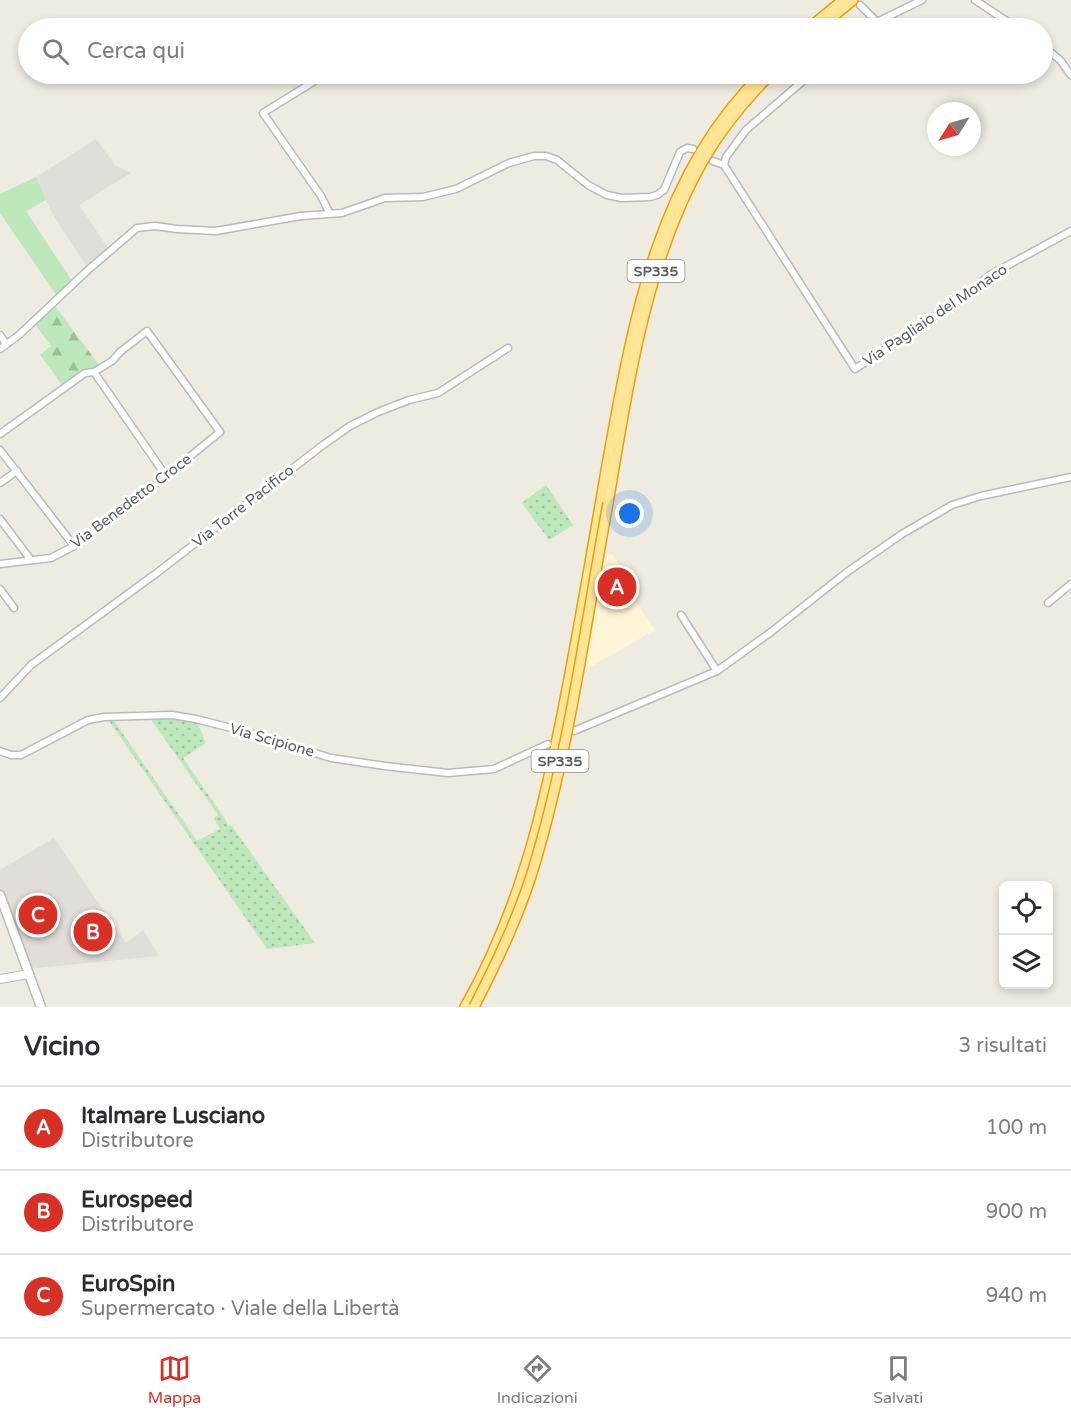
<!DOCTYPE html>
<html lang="it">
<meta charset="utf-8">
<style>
body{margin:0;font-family:"Varela Round",sans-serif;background:#f7f7f7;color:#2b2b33}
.controls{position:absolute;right:18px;bottom:18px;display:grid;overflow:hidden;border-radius:9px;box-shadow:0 3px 9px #0003}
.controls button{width:54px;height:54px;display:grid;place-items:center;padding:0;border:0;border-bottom:2px solid #e1e1e2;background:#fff;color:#2b2b33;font:30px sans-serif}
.compass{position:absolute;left:927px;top:102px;width:54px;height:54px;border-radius:50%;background:#fff;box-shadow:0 3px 9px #0003;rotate:233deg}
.you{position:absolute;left:630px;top:514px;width:21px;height:21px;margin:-15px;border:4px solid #fff;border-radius:50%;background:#1a73e8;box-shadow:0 0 0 9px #1a73e833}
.badge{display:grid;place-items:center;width:39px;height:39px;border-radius:50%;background:#d93025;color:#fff;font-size:20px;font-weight:700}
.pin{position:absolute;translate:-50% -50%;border:3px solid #fff;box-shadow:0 2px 6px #0006}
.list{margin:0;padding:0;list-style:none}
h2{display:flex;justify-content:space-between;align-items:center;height:78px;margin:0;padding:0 24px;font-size:26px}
h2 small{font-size:20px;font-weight:400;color:#7c7c81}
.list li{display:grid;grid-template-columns:39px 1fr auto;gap:18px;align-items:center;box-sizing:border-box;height:84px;padding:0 24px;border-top:2px solid #e1e1e2}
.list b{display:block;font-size:22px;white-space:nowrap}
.list p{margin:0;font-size:20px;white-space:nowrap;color:#7c7c81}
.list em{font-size:20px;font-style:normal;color:#7c7c81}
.icon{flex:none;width:33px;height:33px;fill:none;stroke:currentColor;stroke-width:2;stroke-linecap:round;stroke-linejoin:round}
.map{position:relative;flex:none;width:1071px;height:1007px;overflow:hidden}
.search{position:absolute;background:#fff;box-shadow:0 3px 9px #0003;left:18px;right:18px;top:18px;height:66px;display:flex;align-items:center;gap:15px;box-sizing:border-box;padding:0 21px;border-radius:33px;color:#7c7c81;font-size:22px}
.sheet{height:330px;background:#fff}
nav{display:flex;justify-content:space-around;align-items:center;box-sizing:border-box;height:84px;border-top:2px solid #e1e1e2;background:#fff;font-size:16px;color:#7c7c81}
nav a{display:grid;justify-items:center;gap:3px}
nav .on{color:#d93025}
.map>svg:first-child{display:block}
</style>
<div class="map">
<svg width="1071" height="1007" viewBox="0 0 1071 1007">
<defs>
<pattern id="grass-dots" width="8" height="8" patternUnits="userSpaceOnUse" patternTransform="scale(1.5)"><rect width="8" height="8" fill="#bde8bc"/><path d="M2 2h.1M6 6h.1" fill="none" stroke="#9dbf9c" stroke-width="1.8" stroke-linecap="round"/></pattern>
<pattern id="forest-firs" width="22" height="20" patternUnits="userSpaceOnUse" patternTransform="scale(1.5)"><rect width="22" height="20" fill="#bde8bc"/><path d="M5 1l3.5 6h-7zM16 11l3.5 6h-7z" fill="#9dbf9c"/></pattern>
</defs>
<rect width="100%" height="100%" fill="#eeebe1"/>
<!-- commercial -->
<polygon fill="#fff4d5" points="603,553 613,555 640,594 634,599 655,630 591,667 583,665"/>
<!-- industrial -->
<g fill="#e1ded9">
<polygon points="96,139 115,165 131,173 79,205 108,248 87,267 52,213 36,177"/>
<polygon points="54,838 126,943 143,930 159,956 38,968 31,967 26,961 0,891 0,870"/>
</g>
<!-- grass -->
<g fill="url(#grass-dots)">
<polygon points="546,485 573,525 549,540 522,503"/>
<polygon points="173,717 196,720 206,743 183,758 227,822 228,826 231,825 315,943 267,949 107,718 112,718 197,841 220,829 214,818 218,815 150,718"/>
</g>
<!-- forest -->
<polygon fill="url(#forest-firs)" points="54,305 100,366 86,370 64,387 40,355 51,346 34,323"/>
<!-- garden -->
<polygon fill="#bde8bc" points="36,177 46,200 26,211 72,281 57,296 0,213 0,194"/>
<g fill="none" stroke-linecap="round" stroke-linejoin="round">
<!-- minor casing -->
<g stroke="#b7babf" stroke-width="9">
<g id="minor">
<polyline points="975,0 1017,28"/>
<polyline points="860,5 877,22"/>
<polyline points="869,28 877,22 922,0"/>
<polyline points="1042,45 1060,60 1071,75"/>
<polyline points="326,74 263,113 321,196 329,212"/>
<polyline points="713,161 724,165"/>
<polyline points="724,165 855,369 961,299 990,275 1071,231"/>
<polyline points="724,165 726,157 746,130 811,74"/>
<polyline points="0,335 6,344"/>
<polyline points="0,349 19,335 88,270 137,228 155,226 177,229 216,231 301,216 342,213 385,198 423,197 456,189 509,163 534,156 546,156 557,160 588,185 607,195 622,198 650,197 657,195 664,190 680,152 687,148 693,149"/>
<polyline points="94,372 166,476"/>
<polyline points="0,434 85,373 94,372 112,361 120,352 147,331 220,432 166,476 74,546 51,558 0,564"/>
<polyline points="0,450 74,546"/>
<polyline points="0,483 17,471"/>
<polyline points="0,519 31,560"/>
<polyline points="0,589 14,608"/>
<polyline points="1048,603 1071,584"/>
<polyline points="681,615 717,671"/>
<polyline points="0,698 31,665 158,572 323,445 350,426 378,412 409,400 438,393 508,348"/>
<polyline points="574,731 717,671 771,632 847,572 902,534 952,505 981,496 1071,477"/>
<polyline points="0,751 11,755 21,755 88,720 104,717 172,715 196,719 247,732 331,758 385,766 448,773 494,769 548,744"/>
</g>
</g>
<!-- tertiary casing -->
<g stroke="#b7babf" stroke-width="10">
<polyline id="tertiary" points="0,979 29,974"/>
</g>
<!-- secondary casing -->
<g stroke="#b7bbc1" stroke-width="11">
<polyline id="secondary" points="0,895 41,1007"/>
</g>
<!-- trunk casing -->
<g stroke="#ef9d00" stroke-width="12">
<g id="trunk">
<polyline points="809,28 843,0"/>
<polyline points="819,28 853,0"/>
<path d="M608,503c20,-115 37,-242 96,-344 18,-31 42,-60 67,-85"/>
<path d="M465,1007c62,-108 86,-230 108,-350 12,-64 23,-128 34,-192 25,-138 49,-288 155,-391"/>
</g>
</g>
<!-- minor -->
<use href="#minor" stroke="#fff" stroke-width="6"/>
<!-- tertiary -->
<use href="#tertiary" stroke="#fff" stroke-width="8"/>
<!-- secondary -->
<use href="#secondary" stroke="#fff" stroke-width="8"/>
<!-- trunk -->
<use href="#trunk" stroke="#ffe696" stroke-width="9"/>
<!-- trunk-bridge casing -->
<g stroke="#ef9d00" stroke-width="12" stroke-linecap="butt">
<path id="trunk-bridge" d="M474,1007c24,-47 47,-95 62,-147 34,-116 50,-238 72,-357"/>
</g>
<!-- trunk-bridge -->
<use href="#trunk-bridge" stroke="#ffe696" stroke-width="9"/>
</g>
<g text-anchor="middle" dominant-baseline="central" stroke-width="6" stroke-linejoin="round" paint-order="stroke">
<!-- shield labels -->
<g fill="#fff" stroke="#8c8e92" stroke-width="1.5">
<rect x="627.5" y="260" width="57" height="22" rx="4.5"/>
<rect x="531.5" y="750" width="57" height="22" rx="4.5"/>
</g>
<g font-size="14" font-weight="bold" fill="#5a5e63">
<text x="656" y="271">SP335</text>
<text x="560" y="761">SP335</text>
</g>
<!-- street labels -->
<g font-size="15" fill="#5a5e63" stroke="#fff">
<text transform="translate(935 315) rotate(-34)">Via Pagliaio del Monaco</text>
<text transform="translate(131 501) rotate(-37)">Via Benedetto Croce</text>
<text transform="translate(243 506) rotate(-38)">Via Torre Pacifico</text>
<text transform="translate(272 740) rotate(16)">Via Scipione</text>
</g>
</g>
</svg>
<div class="controls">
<button><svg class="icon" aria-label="locate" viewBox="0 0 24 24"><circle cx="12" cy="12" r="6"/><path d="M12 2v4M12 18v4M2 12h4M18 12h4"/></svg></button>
<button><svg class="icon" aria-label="layers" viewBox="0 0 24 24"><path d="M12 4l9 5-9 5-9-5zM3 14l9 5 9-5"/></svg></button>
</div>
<svg class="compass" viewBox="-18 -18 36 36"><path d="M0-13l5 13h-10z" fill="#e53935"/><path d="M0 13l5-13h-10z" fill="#7c7c81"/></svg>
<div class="you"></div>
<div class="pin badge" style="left:617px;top:587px">A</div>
<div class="pin badge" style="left:93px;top:932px">B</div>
<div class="pin badge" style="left:38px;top:915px">C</div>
<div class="search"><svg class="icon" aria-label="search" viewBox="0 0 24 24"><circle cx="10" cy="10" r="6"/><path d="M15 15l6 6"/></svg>Cerca qui</div>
</div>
<section class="sheet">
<h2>Vicino<small>3 risultati</small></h2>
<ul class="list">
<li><span class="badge">A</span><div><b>Italmare Lusciano</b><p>Distributore</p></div><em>100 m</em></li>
<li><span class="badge">B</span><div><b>Eurospeed</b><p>Distributore</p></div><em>900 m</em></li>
<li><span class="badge">C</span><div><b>EuroSpin</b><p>Supermercato · Viale della Libertà</p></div><em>940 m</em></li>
</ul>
</section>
<nav>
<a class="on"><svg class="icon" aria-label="map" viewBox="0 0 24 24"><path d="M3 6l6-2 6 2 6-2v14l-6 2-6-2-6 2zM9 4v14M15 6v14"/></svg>Mappa</a>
<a><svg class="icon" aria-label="directions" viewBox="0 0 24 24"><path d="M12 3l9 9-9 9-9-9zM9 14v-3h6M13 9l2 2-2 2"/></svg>Indicazioni</a>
<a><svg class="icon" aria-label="saved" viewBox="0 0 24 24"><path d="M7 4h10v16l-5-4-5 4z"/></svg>Salvati</a>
</nav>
